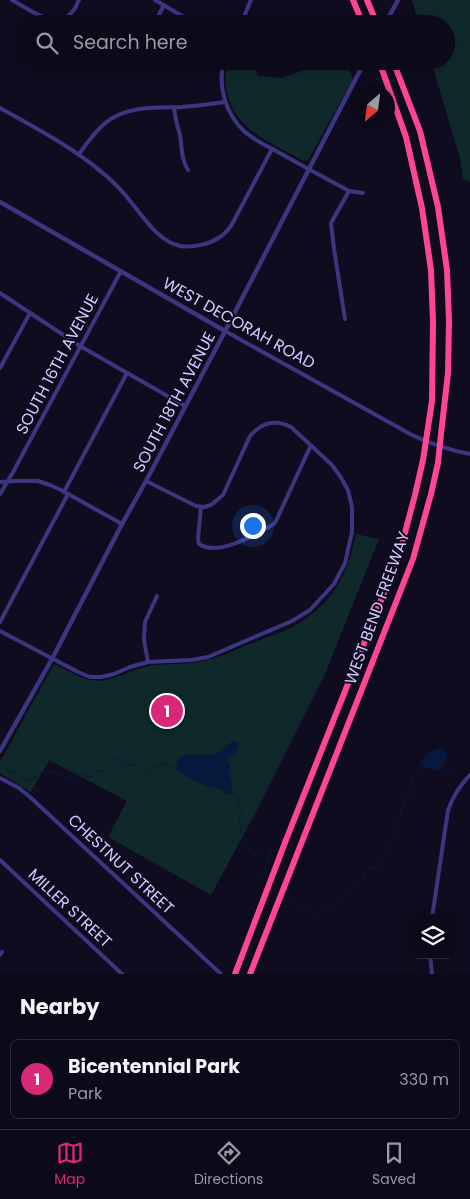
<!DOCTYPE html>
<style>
body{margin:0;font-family:Poppins,sans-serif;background:#1a1725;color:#f1f3f6}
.controls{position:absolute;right:15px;bottom:15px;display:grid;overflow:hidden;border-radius:8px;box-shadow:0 2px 8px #0003}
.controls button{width:45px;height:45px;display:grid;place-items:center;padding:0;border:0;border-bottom:1px solid #2c2a37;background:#0c0918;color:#f1f3f6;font:25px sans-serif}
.compass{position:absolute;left:350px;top:85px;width:45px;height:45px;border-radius:50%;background:#0c0918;box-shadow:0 2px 8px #0003;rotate:208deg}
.you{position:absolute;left:252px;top:525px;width:18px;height:18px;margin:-12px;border:4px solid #fff;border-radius:50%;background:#1a73e8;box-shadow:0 0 0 8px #1a73e833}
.badge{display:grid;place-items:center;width:32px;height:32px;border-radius:50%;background:#db2777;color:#fff;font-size:16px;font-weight:700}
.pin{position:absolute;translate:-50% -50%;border:2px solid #fff;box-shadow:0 1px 5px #0006}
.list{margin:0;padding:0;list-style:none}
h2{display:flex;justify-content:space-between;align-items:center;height:65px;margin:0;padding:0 20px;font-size:21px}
h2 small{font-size:16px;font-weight:400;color:#9a9aa2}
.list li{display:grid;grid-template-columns:32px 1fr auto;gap:15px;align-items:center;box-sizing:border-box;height:80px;margin:0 10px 10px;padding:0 10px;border:1px solid #2c2a37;border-radius:8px}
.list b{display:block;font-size:19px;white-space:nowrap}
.list p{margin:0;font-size:16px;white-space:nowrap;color:#9a9aa2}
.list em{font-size:16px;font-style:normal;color:#9a9aa2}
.icon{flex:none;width:28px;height:28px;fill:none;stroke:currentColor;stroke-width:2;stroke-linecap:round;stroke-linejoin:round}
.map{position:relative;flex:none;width:470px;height:974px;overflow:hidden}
.search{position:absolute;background:#0c0918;box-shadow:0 2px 8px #0003;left:15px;right:15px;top:15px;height:55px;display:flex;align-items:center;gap:12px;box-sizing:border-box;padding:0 18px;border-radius:28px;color:#9a9aa2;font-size:19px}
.sheet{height:155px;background:#0c0918}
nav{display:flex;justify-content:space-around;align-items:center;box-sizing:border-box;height:70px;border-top:1px solid #2c2a37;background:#0c0918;font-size:14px;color:#9a9aa2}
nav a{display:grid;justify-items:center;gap:2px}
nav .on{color:#db2777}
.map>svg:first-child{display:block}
</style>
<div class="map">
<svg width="470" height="974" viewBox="0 0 470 974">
<rect width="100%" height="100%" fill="#100c20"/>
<!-- green -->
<g fill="#0f292a">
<polygon points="412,0 470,0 470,182 463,179 460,158 431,61 446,61 446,24 419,24"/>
<path d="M228,61h28l1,15 26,2 43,-17h19l8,18 -45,81 -4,1 -4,-2c-29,-16 -65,-30 -73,-66 -2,-11 -2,-22 1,-32z"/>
<path d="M356,534l23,5 -54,135 -68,136 -46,85 -103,-58 19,-36 -78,-41 -18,32 -31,-19v-11l53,-96 3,-1c10,4 20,11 31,14 21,7 41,-9 62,-13 16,-3 33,-1 49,-4 19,-3 37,-12 54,-19 16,-6 32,-11 46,-19 36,-22 50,-51 58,-90z"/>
</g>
<!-- water -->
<g fill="#07183d">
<path d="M233,741l6,2c-2,10 -3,10 -12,15v3l4,4 -3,4 5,16 -4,9c-4,-1 -6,-4 -10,-5 -6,-3 -2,0 -8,-2 -13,-3 -26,-11 -36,-18l2,-3 1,-8 7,-3h23l8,-2z"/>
<path d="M439,748l6,2 3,4 -6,13 -4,3c-6,-1 -14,-1 -18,-7 3,-7 12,-12 19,-15z"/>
</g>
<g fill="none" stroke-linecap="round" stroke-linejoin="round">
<!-- stream -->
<g stroke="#07183d" stroke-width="1">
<polyline points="469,756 470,755"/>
<polyline points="441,768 449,773 458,768"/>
<path d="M8,771c9,2 14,8 22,10l10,-8 13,-1 19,7 9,-5 5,2 7,1 4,-6 3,-1 4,2 10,-9 2,-5c5,1 8,2 9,7h12l6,7c14,-1 13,-15 32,-3"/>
<path d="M230,791l6,5 3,6 -1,5 4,6 -3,3v4l5,4 -4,6 4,7 3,10 7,8c6,0 13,-2 17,-6h1l-12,30 2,2"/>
<path d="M291,900c11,2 15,14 26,16 3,-4 5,-8 10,-7l3,-3 20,-14 13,-13 3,-8 2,-2 8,-1c7,-7 20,-28 19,-37 4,-6 7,-16 6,-23l2,-2v-4l5,-4c0,-8 6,-16 5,-22 4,-3 5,-7 9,-10"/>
</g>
<!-- minor -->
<g stroke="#3c3580" stroke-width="4">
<path d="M12,0c17,9 45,32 61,11 3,-3 4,-8 6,-11"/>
<polyline points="155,0 196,24"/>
<polyline points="154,24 164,5"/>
<polyline points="241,24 251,0"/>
<path d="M224,61c-7,25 2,54 21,71 9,8 22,14 33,20 23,13 47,26 71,39l14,2"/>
<path d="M174,107c1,11 3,18 6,28 2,12 1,24 8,35"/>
<path d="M0,108c41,23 84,45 117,78 19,18 37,55 63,60 13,2 30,-2 40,-9 5,-3 8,-7 11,-11l41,-77"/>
<path d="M79,154c8,-11 15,-21 25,-30 22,-19 52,-16 78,-17 15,-1 29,-3 43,-5"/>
<polyline points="0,293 80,346 185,406"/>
<polyline points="345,319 334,249 331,223 349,191"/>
<path d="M225,331l187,104c19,9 37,15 58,19"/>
<polyline points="0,368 30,313"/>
<polyline points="0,482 15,481 38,481 50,485 61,490 122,524"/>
<polyline points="64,492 127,373"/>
<polyline points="0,494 12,474 121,271"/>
<path d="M201,507l-3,32 1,5c20,13 57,-10 75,-20l2,-3 35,-76"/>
<polyline points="0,622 68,494"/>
<path d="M0,631l78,41 12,5h11l13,-3 16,-7 18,-5 43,-2 17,-3 84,-36 18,-11 24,-26 11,-21 7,-31v-25l-4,-17 -8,-14 -8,-11 -41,-38c-16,-8 -30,-4 -41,9l-27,59 -12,10 -7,2 -8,-1 -50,-25"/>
<polyline points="148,662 144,640 145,622 157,596"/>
<polyline points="0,778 19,788 30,797 221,974"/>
<polyline points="0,860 122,974"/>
<path d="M432,918l16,-108c5,-13 12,-25 22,-35"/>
<polyline points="0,955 2,952"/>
<polyline points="430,955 432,974"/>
</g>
<!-- tertiary -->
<g stroke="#3c3580" stroke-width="4.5">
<polyline points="385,24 398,0"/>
<polyline points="0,202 225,331"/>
<polyline points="0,751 52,659 122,524 146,481 222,337 365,61"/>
</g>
<!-- motorway -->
<g stroke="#ff4695" stroke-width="6">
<polyline points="353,0 363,24"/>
<polyline points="367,0 377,24"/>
<polyline points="235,974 286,840 399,555 415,495 423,460 432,401 433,322 431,270 422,208 406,137 379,61"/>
<polyline points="250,974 413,559 431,494 438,463 441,434 448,373 449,321 447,270 438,207 420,131 393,61"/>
</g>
</g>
<g text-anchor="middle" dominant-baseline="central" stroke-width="4" stroke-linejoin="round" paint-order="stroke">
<!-- street labels -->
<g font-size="16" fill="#d3cbff" stroke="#100c20">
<text transform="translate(239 323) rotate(29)">WEST DECORAH ROAD</text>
<text transform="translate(57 364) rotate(-62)">SOUTH 16TH AVENUE</text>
<text transform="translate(174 402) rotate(-62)">SOUTH 18TH AVENUE</text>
<text transform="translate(377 608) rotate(-70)">WEST BEND FREEWAY</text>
<text transform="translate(121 864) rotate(43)">CHESTNUT STREET</text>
<text transform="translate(70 908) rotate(43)">MILLER STREET</text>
</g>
</g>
</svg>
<div class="controls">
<button><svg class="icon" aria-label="layers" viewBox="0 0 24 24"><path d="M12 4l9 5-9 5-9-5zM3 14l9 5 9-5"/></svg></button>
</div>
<svg class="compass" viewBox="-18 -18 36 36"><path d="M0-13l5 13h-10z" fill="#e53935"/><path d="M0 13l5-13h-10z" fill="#9a9aa2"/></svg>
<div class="you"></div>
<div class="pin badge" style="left:167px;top:711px">1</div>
<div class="search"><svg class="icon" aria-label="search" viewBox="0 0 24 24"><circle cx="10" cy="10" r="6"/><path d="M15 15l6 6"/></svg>Search here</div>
</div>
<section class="sheet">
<h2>Nearby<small></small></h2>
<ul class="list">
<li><span class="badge">1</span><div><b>Bicentennial Park</b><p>Park</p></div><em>330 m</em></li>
</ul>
</section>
<nav>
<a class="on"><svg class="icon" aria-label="map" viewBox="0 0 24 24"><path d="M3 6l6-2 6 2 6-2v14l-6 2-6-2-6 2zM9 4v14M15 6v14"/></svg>Map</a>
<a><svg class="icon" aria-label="directions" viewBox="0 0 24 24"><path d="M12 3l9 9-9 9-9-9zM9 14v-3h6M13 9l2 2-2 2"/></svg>Directions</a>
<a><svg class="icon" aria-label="saved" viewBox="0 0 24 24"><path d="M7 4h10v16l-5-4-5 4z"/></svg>Saved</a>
</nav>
